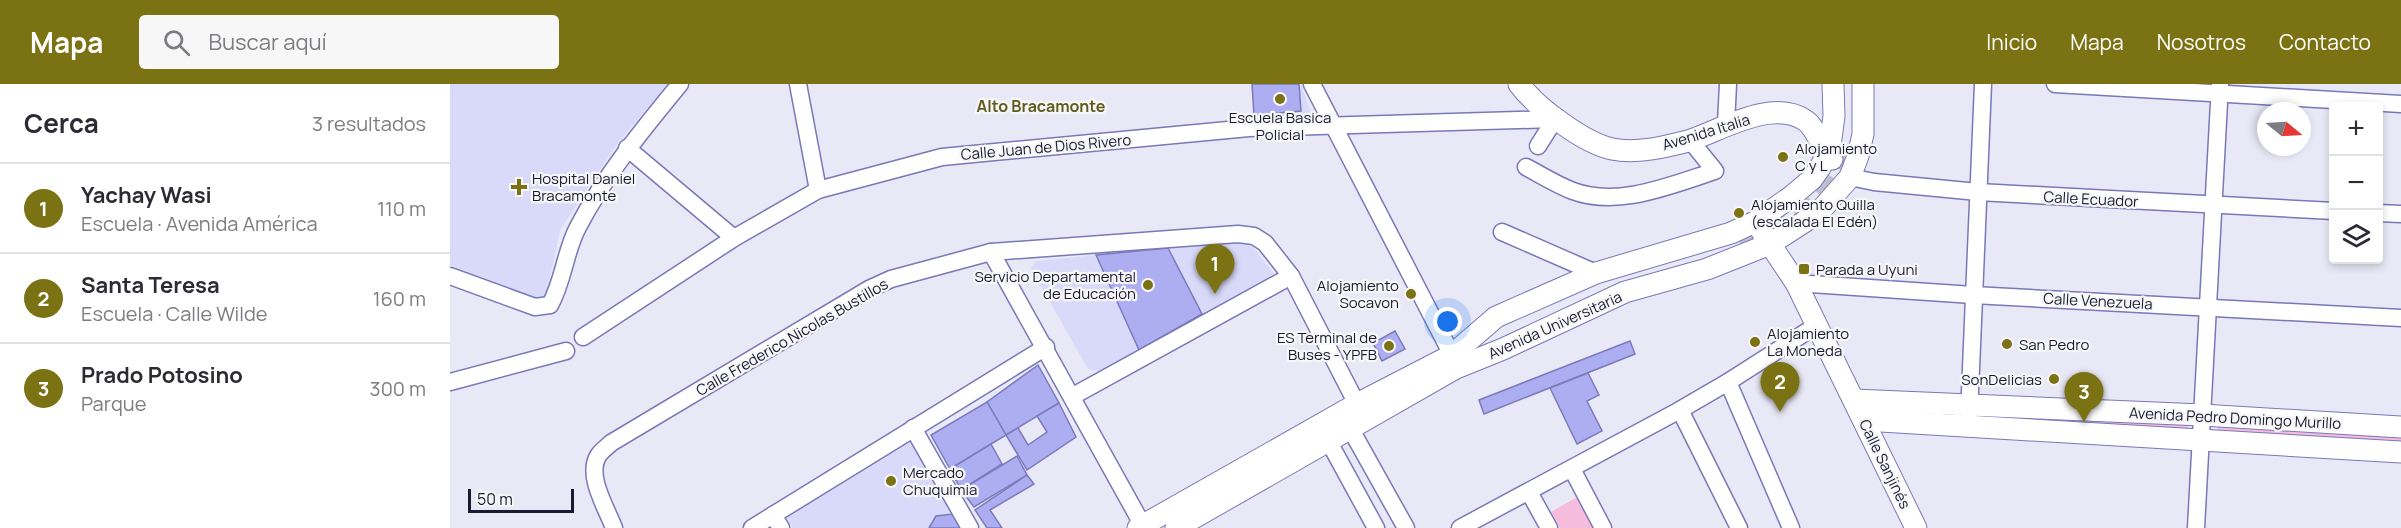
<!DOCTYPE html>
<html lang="es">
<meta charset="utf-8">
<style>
body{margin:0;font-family:Manrope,sans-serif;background:#f7f7f7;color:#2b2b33}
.controls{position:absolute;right:18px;top:18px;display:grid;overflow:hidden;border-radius:6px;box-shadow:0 3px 9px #0003}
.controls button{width:54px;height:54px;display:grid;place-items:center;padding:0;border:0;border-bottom:2px solid #e1e1e2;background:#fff;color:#2b2b33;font:30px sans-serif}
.compass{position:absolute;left:1807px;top:18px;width:54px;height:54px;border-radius:50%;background:#fff;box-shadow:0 3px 9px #0003;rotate:108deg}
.scale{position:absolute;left:18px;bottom:15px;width:106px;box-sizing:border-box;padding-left:6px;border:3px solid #1a1933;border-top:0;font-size:16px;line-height:21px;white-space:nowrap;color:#1a1933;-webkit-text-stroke:4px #f7f7f7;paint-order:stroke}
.you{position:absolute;left:998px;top:238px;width:21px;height:21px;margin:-15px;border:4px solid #fff;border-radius:50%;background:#1a73e8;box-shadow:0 0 0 9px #1a73e833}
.badge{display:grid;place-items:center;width:39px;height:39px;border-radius:50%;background:#7b7214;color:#fff;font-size:20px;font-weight:700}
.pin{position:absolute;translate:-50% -50px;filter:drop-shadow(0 2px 3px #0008)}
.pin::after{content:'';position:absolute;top:32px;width:21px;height:18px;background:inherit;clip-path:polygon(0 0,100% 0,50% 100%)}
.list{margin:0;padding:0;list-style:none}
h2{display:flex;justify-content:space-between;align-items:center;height:78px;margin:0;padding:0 24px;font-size:26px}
h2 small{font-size:20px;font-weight:400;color:#7c7c81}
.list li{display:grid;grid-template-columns:39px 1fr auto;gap:18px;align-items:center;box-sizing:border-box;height:90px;padding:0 24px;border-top:2px solid #e1e1e2}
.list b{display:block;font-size:22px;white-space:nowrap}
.list p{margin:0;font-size:20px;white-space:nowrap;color:#7c7c81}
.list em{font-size:20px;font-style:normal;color:#7c7c81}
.icon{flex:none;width:33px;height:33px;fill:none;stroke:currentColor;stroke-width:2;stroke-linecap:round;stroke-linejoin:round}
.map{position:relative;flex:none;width:1951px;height:444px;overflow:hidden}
header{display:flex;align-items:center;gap:36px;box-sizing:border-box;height:84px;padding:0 30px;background:#7b7214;color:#fff}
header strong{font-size:28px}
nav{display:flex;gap:33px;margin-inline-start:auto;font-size:21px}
.search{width:420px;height:54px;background:#f7f7f7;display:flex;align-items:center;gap:15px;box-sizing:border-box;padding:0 21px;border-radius:6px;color:#7c7c81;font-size:22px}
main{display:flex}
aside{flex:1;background:#fff}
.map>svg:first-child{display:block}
</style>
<header>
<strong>Mapa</strong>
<div class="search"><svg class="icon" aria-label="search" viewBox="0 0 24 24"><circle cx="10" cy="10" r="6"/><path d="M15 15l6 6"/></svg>Buscar aquí</div>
<nav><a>Inicio</a><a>Mapa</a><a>Nosotros</a><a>Contacto</a></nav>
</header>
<main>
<aside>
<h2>Cerca<small>3 resultados</small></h2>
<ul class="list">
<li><span class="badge">1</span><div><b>Yachay Wasi</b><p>Escuela · Avenida América</p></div><em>110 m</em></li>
<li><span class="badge">2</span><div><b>Santa Teresa</b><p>Escuela · Calle Wilde</p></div><em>160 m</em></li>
<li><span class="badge">3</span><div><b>Prado Potosino</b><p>Parque</p></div><em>300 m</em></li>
</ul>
</aside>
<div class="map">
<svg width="1951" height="444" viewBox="0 0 1951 444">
<rect width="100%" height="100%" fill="#e8e8f7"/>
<!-- built -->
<g fill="#d9daf9">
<polygon points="0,0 218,0 167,60 110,146 95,217 0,181"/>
<polygon points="802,0 851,0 861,30 804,34"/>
<polygon points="798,157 824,190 752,230 718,164"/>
<polygon points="646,171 689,266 650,287 638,285 581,184 586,177"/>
<polygon points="459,359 466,364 511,444 343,444 337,434"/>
</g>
<!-- green -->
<g fill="#f6bcdd">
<polygon points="1531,327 1738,338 1738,349 1530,339"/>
<polygon points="1768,340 1951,349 1951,361 1767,352"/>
<polygon points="1127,413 1145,444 1110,444 1101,428"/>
</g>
<!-- building -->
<g fill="#adadf1" stroke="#7b7aba" stroke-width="1.5">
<polygon points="802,0 849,0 851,27 804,31"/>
<polygon points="718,164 752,230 689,266 646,171"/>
<polygon points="945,247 955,265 932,277 923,259"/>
<polygon points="1180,257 1185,270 1034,330 1029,316"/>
<polygon points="588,281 609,319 556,351 537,318"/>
<polygon points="1138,289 1149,311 1137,317 1152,347 1127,360 1100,304"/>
<polygon points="537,318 556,351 500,385 481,351"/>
<polygon points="609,319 626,353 577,386 556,351 568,344 578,361 597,348 587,332"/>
<polygon points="541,360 552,380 511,406 500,385"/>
<polygon points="567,372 577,391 524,423 511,406"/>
<polygon points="577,391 584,400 540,426 552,444 537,444 525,426"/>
<polygon points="503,430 511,444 479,444 486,432"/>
</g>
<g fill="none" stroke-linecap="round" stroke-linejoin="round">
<!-- major-tunnel -->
<path stroke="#bfbfd0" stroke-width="21" stroke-dasharray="21 10" stroke-linecap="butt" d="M1290,159c50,-24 76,-39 103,-89"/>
<!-- minor casing -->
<g stroke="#7978b8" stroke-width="19">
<g id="minor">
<polyline points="348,0 368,106"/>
<polyline points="862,0 1002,271"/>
<polyline points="1605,0 1951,20"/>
<polyline points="1276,40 1278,0"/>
<polyline points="1088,62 1105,35"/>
<polyline points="177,64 284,154"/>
<path d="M1076,83c15,8 31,18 47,24 45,17 98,-6 142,-20l-25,-31"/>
<polyline points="1400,93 1424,98 1528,108 1884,127"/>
<polyline points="1928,129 1951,130"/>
<polyline points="1052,148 1146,189"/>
<polyline points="541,168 692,440"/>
<path d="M0,192l85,31 15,-2c14,-25 15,-54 28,-78 27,-52 65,-98 102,-143"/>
<polyline points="1346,199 1523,211 1951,234"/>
<polyline points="133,253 284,154 368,106 492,73 799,44 1105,35"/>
<polyline points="0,298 116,267"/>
<polyline points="1278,298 1341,444"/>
<polyline points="623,312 841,192"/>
<polyline points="1230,326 1289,444"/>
<polyline points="1519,332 1533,0"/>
<polyline points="895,335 956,444"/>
<polyline points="463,344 520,444"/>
<polyline points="873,347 926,444"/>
<polyline points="1122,385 1153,444"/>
<polyline points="1079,408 1099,444"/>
<polyline points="323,431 331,444"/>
<path d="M164,444c-7,-19 -28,-52 -16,-72 3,-5 9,-9 13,-13l258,-154 22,-10 100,-27 247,-18 16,2 11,7 26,33 71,138"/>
<polyline points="302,444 596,263"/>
<polyline points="1010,444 1230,326 1278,298 1367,241"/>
<polyline points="1746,444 1770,0"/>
</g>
</g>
<!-- major casing -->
<g stroke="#7978b8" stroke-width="23">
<g id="major">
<path d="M1069,0c12,16 28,29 44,40 14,10 31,21 49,25 24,5 53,-2 76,-8 32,-10 85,-44 118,-20 10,7 16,28 26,38"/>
<polyline points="1312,148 1346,199 1466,444"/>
<polyline points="1404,316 1752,331 1951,343"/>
<polyline points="1414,336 1951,368"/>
<polyline points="688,444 907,320 1002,271 1046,233 1146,189 1281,149 1305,138 1342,112 1362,95 1371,82 1380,62 1384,32 1383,0"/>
<polyline points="726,444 1006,284 1053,265 1175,208 1257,185 1320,160 1354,138 1371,126 1400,93 1408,72 1413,50 1413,0"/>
</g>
</g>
<!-- minor -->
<use href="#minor" stroke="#fff" stroke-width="16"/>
<!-- major -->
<use href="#major" stroke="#fff" stroke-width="21"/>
</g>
<!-- markers -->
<g fill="#7b7214" stroke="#f7f7f7" stroke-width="2">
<circle cx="830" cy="15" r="6"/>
<circle cx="1333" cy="73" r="6"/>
<path d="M66 94h6v6h6v6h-6v6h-6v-6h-6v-6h6z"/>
<circle cx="1289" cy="129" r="6"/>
<rect x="1348" y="179" width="12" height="12" rx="3"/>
<circle cx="698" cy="201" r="6"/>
<circle cx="961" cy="210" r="6"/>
<circle cx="1305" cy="258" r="6"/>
<circle cx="1557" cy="260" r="6"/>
<circle cx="939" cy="262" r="6"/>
<circle cx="1604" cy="295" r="6"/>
<circle cx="441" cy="397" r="6"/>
</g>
<g text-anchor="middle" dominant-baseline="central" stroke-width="4.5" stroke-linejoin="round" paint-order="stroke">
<!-- poi labels -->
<g font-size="15" fill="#1a1933" stroke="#f7f7f7" text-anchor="start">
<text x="830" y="33" text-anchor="middle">Escuela Basica<tspan x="830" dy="17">Policial</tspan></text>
<text x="1345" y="64">Alojamiento<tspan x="1345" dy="17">C y L</tspan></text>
<text x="82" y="94">Hospital Daniel<tspan x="82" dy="17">Bracamonte</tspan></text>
<text x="1301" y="120">Alojamiento Quilla<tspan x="1301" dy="17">(escalada El Edén)</tspan></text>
<text x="1366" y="185">Parada a Uyuni</text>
<text x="686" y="192" text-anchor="end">Servicio Departamental<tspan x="686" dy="17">de Educación</tspan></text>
<text x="949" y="201" text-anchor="end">Alojamiento<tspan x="949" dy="17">Socavon</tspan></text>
<text x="1317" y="249">Alojamiento<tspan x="1317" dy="17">La Moneda</tspan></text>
<text x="927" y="253" text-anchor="end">ES Terminal de<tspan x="927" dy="17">Buses - YPFB</tspan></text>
<text x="1569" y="260">San Pedro</text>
<text x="1592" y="295" text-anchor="end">SonDelicias</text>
<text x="453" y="388">Mercado<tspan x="453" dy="17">Chuquimia</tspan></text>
</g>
<!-- street labels -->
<g font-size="15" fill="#1a1933" stroke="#f7f7f7">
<text transform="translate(1256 48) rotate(-17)">Avenida Italia</text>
<text transform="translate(596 63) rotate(-5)">Calle Juan de Dios Rivero</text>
<text transform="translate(1641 115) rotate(3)">Calle Ecuador</text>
<text transform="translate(1648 217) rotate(3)">Calle Venezuela</text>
<text transform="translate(1105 241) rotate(-24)">Avenida Universitaria</text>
<text transform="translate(342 253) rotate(-30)">Calle Frederico Nicolas Bustillos</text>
<text transform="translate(1785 334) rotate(3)">Avenida Pedro Domingo Murillo</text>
<text transform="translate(1435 380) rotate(64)">Calle Sanjinés</text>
</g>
<!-- neighbourhood labels -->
<g font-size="16" font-weight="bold" fill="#605a1e" stroke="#f7f7f7">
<text x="591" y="22">Alto Bracamonte</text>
</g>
</g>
</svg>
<div class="controls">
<button>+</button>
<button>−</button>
<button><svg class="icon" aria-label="layers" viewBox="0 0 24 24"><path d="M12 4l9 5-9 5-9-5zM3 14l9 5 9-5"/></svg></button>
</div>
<svg class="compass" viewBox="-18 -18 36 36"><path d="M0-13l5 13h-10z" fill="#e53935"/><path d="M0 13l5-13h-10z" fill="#7c7c81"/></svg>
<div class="scale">50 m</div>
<div class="you"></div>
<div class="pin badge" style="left:765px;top:210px">1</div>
<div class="pin badge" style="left:1330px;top:328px">2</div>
<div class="pin badge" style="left:1634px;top:338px">3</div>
</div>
</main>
